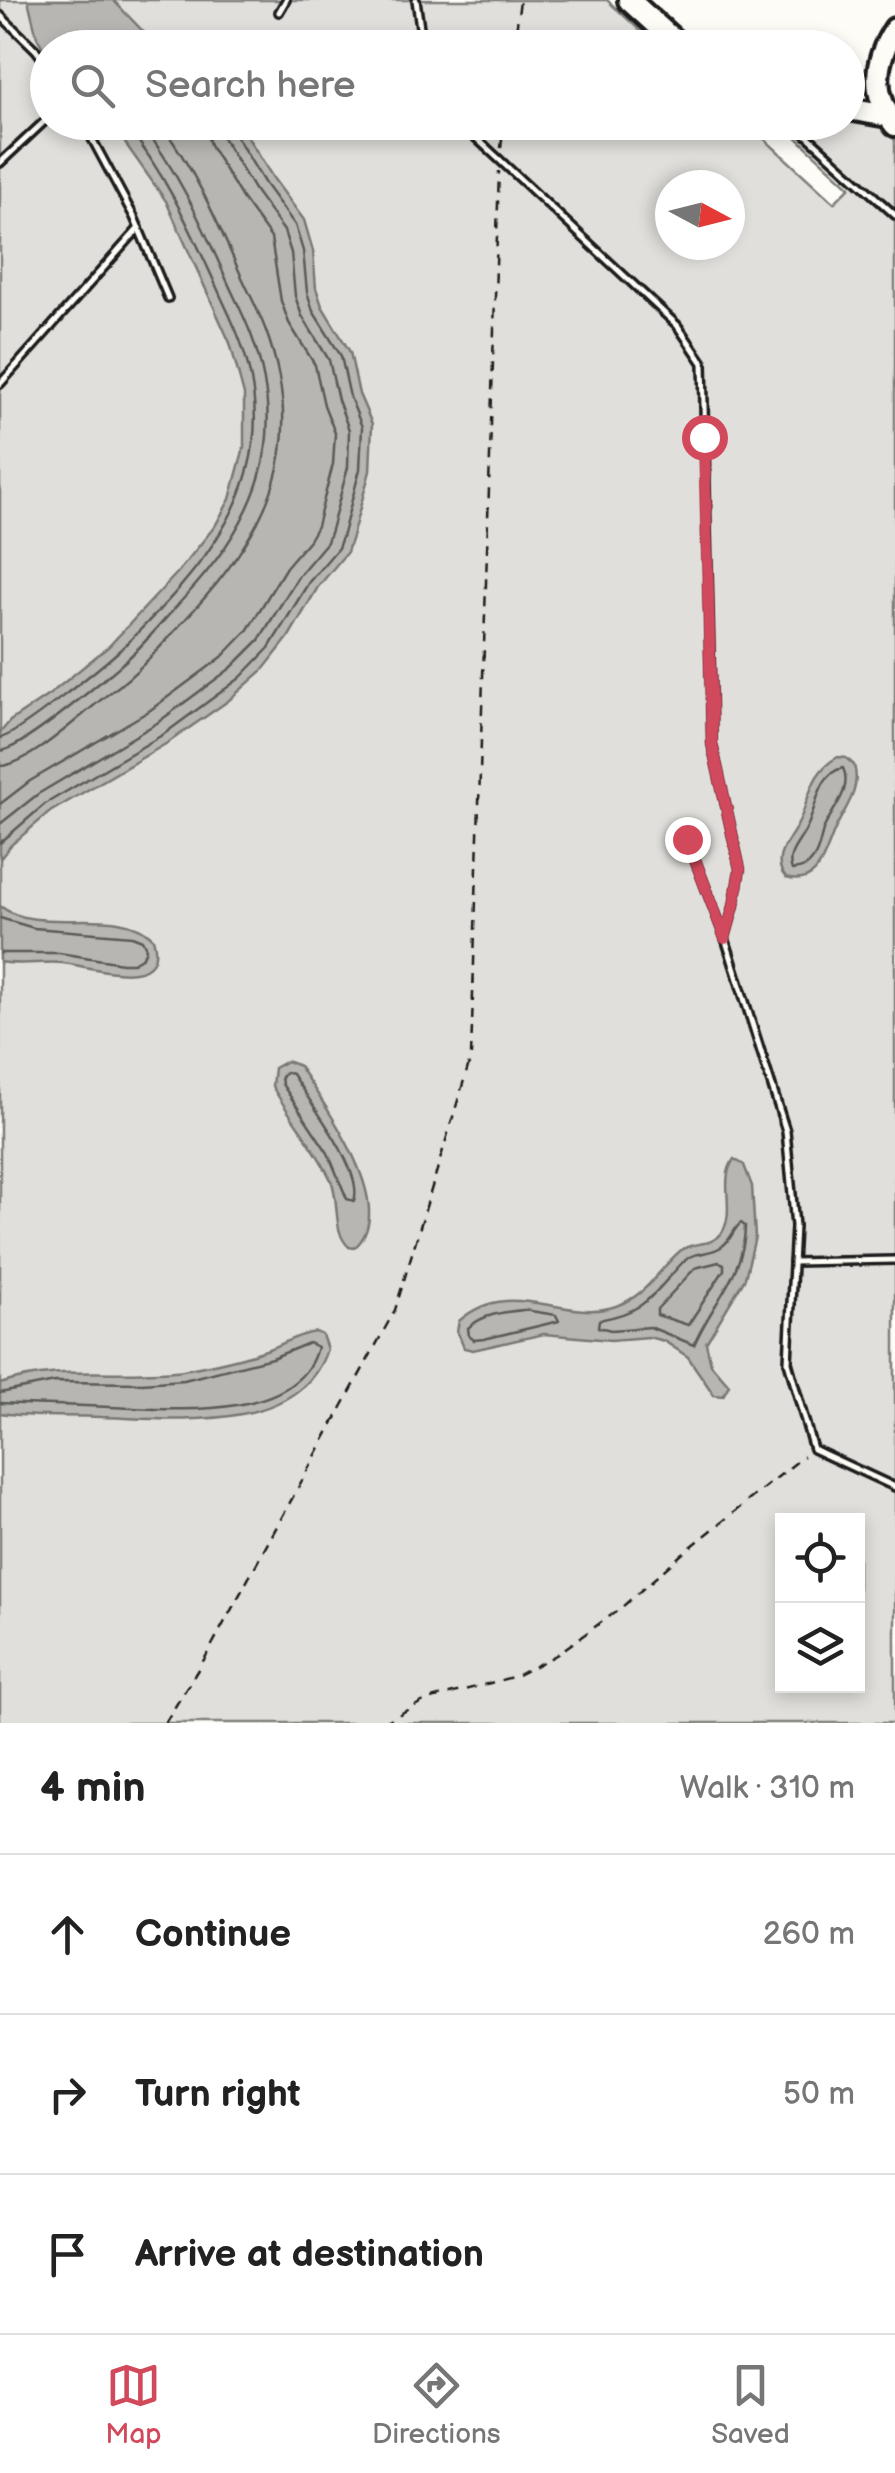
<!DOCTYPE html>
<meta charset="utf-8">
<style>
body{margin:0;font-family:"Balsamiq Sans",sans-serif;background:#f6f6f6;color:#222}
.controls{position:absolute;right:30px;bottom:30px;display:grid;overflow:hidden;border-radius:0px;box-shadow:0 5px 15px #0003}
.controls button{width:90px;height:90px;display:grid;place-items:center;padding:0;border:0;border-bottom:2px solid #e0e0e0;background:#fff;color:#222;font:50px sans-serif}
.compass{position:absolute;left:655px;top:170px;width:90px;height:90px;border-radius:50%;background:#fff;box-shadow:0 5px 15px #0003;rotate:97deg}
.stop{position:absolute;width:30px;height:30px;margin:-22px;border:8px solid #d1495b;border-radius:50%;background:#fff}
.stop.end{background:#d1495b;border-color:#fff;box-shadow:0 2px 10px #0008}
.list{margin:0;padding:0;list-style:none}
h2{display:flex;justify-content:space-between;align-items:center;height:130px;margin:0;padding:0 40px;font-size:42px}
h2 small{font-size:32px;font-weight:400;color:#767676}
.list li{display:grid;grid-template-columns:65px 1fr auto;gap:30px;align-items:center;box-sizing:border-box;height:160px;padding:0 40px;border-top:2px solid #e0e0e0}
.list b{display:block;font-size:38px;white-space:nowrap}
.list em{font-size:32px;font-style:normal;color:#767676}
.icon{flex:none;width:55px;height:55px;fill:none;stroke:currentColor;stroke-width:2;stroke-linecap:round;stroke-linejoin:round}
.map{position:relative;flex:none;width:895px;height:1723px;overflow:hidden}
.search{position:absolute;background:#fff;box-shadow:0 5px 15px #0003;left:30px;right:30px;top:30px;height:110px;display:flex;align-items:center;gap:25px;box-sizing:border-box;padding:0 35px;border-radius:55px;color:#767676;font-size:38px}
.sheet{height:610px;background:#fff}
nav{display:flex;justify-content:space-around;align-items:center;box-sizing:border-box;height:140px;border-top:2px solid #e0e0e0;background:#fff;font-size:28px;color:#767676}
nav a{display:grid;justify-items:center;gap:5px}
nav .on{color:#d1495b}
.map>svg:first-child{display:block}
</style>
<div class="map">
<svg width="895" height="1723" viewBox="0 0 895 1723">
<rect width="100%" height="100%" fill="#fdfcf7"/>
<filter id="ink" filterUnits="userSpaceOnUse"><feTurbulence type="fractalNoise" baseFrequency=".01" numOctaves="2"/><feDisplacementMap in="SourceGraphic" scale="20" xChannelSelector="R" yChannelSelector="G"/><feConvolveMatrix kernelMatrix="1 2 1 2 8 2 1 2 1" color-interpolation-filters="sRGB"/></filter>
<g filter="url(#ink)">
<!-- green -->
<path fill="#e0dfdb" stroke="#7e7e7c" stroke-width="2.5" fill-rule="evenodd" d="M0,0h607l51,47 -610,1v74l699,1 87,80 16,-16 -54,-50 -1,-9 20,-5 33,-1v-8l27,7 20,19v1583h-895zM670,185h60v60h-60zM782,1520h76v166h-76z"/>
<!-- water -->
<g fill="#b7b6b2" stroke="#797876" stroke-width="2.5">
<polygon points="28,0 113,0 158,47 48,48 47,55 37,37"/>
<polygon points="111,123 239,123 273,178 304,220 313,251 316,288 322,306 350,352 359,394 372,424 370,471 352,537 347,552 318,587 288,638 263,670 228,701 169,742 50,812 11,845 0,859 0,733 10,721 50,694 109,646 178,572 215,526 230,499 244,447 244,395 230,343 166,201"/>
<path d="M838,757l8,1 8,7c8,28 -12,45 -21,69 -9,22 -15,53 -47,44 -17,-20 4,-37 13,-56 11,-25 12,-51 39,-65z"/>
<path d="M0,906c40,31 117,-4 153,32 17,56 -64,28 -90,25 -21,-2 -42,3 -63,-1z"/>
<path d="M287,1061l12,5c23,36 103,142 55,182l-5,-1c-17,-15 -9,-46 -18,-67 -16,-34 -41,-62 -59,-94l2,-18z"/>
<path d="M734,1159l10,6 8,21 3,51 -10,41 -39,65 5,21 18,21 -6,11 -9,-1 -26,-38 -24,-16 -16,-4 -37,3 -67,-6 -71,16 -9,-2 -7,-17 2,-10c52,-46 107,3 157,-15 33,-12 40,-34 64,-55 11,-10 31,-4 41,-17 16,-22 -3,-53 13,-75z"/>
<path d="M316,1332l6,3 5,14c-27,86 -155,70 -226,68 -34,-2 -68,1 -101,-4v-29c60,-20 122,-6 183,-14 28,-5 56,-11 83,-20 17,-6 32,-16 50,-18z"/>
</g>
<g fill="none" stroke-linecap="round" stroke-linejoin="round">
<!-- shore -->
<g stroke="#5a5a58" stroke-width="2.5">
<path d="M0,738c14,-1 106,-75 121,-89 80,-79 158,-163 127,-283 -7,-30 -22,-57 -34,-85 -26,-57 -50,-109 -90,-159"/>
<path d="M0,751c20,-1 96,-65 116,-82 25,-20 46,-47 68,-71 72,-77 106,-157 68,-261 -8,-22 -19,-42 -28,-63 -24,-54 -47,-104 -84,-152"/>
<path d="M0,766c30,-1 85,-55 111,-74 31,-22 55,-52 81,-80 78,-84 116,-167 74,-281 -9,-24 -21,-46 -31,-69 -22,-50 -43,-97 -76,-140"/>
<path d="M843,768c10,22 -11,41 -19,60 -4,10 -4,22 -11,31 -5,8 -12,10 -21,11 -7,-17 9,-28 15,-43 10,-20 11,-54 36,-59z"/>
<polyline points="0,804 30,781 149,711 222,657 247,631 286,567 309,540 317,526 333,464 335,433 324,405 315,365 289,323 281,301 271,238 242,198 210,145 204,122"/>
<polyline points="0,824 38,794 157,723 231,668 259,640 299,575 327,542 331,530 348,467 349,430 338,400 329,360 302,316 295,296 291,253 284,231 255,191 223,138 219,122"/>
<polyline points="0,843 45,804 164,734 240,678 269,648 309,582 338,548 343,534 360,469 362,427 350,397 341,356 313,311 307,292 303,251 295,225 265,184 233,131 232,122"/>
<polyline points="0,918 34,928 132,936 142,940 146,948 143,957 133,963 122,963 59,953 0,953"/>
<path d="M286,1072l6,2c17,27 73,98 62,127l-7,-2 -19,-46 -46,-69 -1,-7z"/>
<path d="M741,1223l4,3c0,48 -34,78 -51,119l-44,-18 -39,3 -13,-3 1,-7c50,-9 53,-26 85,-59 10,-10 25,-6 37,-14 10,-6 12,-18 20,-24z"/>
<polygon points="719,1262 724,1264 724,1270 688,1325 657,1315 657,1309 695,1268"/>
<path d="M524,1310l32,5 3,6 -75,18 -10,1 -5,-4 -1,-8c15,-14 36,-16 56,-18z"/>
<path d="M0,1393l55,-11 87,1 42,-3 88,-22 37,-15 8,4c-18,76 -150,62 -208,60 -36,-2 -73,-2 -109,-4"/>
</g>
<!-- lane casing -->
<g stroke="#1c1c1c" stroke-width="12">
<g id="lane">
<polyline points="416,0 423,48"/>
<polyline points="279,12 286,0"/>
<polyline points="0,15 36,50 48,66"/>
<polyline points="83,122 134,217 168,298"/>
<polyline points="459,122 677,325 703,363 712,744 740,869 734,906 725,938"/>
<polyline points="792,122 895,215"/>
<polyline points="0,163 48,118"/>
<polyline points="0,384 139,228"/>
<polyline points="687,839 725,938 786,1131 795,1226 788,1362 813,1449 895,1487"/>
<polyline points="793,1262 895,1260"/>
</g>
</g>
<!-- highway casing -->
<g stroke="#1c1c1c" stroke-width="28">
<g id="highway">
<polyline points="629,0 682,48"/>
<path d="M895,29c-21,32 -24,65 0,96"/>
<polyline points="848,109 888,116"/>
</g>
</g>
<!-- path -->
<g stroke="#1c1c1c" stroke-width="2.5" stroke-dasharray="10 8" stroke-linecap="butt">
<polyline points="514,48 520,0"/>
<polyline points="501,148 504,122"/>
<polyline points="165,1723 205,1658 395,1310 471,1057 499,171"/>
<polyline points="383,1723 424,1701 516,1676 556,1655 621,1608 682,1554 804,1456"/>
</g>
<!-- lane -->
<use href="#lane" stroke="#fdfcf7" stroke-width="5"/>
<!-- highway -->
<use href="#highway" stroke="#fdfcf7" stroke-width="20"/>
</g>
</g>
<g fill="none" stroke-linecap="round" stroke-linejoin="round" filter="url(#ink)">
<!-- route -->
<polyline stroke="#d1495b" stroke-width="12" points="687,839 725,938 734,906 740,869 712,744 704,437"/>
</g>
</svg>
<div class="controls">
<button><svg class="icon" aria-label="locate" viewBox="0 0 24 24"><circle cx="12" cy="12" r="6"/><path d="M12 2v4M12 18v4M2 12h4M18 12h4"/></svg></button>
<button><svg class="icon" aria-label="layers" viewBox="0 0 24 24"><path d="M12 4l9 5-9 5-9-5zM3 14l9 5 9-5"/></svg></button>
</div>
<svg class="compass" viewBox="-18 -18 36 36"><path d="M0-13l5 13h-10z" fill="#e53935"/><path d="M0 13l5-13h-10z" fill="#767676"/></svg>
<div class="stop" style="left:704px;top:437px"></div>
<div class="stop end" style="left:687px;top:839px"></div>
<div class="search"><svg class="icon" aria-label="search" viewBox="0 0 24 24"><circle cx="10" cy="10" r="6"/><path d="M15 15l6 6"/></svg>Search here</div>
</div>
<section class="sheet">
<h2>4 min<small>Walk · 310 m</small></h2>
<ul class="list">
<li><svg class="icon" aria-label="ahead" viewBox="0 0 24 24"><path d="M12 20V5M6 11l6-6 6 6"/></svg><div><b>Continue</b></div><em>260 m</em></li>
<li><svg class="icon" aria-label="right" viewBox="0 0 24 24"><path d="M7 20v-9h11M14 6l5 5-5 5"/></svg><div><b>Turn right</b></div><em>50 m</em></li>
<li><svg class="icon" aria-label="arrive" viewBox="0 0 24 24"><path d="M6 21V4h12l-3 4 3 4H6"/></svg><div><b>Arrive at destination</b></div></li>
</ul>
</section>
<nav>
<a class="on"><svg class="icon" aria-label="map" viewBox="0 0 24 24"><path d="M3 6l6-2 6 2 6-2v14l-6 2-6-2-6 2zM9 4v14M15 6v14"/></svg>Map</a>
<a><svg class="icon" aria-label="directions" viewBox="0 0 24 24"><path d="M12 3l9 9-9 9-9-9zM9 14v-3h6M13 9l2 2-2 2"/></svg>Directions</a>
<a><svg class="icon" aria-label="saved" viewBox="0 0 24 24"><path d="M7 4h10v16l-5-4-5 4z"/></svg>Saved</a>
</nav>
